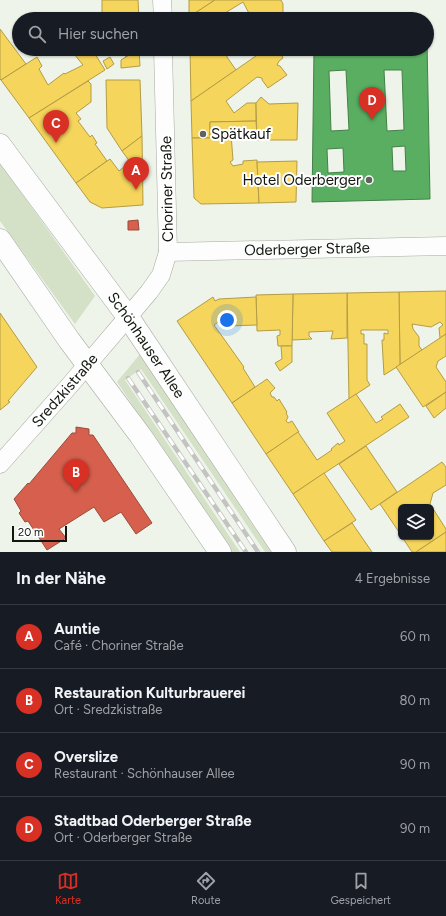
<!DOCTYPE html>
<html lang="de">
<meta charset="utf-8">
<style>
body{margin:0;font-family:Figtree,sans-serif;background:#242831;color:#f1f3f6}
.controls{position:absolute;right:12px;bottom:12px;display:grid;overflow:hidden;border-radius:6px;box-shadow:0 1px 3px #0004}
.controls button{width:36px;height:36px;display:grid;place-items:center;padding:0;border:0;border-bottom:1px solid #363941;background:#171b24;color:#f1f3f6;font:20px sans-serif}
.scale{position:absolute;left:12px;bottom:10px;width:55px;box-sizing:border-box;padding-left:4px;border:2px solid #12160f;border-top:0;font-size:11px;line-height:14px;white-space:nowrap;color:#12160f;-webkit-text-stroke:3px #fff;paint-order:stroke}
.you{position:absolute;left:227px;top:320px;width:14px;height:14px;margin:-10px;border:3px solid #fff;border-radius:50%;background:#1a73e8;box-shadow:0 0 0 6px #1a73e833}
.badge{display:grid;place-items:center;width:26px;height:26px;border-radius:50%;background:#d93025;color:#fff;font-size:13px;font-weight:700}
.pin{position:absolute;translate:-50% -33px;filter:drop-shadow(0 1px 2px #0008)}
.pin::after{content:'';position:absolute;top:21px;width:14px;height:12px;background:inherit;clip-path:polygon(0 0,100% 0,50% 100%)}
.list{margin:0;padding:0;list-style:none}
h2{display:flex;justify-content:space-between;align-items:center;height:52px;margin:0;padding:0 16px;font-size:17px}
h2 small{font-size:13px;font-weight:400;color:#9ea1a6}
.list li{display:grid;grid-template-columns:26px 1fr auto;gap:12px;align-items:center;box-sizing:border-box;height:64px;padding:0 16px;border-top:1px solid #363941}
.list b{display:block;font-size:15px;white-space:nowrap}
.list p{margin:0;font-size:13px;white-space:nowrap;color:#9ea1a6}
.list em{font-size:13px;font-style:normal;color:#9ea1a6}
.icon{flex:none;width:22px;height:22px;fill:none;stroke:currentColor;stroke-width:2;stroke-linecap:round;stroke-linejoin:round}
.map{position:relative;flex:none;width:446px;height:552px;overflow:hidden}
.search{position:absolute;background:#171b24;box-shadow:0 1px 3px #0004;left:12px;right:12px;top:12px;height:44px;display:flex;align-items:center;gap:10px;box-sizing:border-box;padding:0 14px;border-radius:22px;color:#9ea1a6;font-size:15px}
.sheet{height:308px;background:#171b24}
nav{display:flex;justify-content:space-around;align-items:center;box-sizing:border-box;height:56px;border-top:1px solid #363941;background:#171b24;font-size:11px;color:#9ea1a6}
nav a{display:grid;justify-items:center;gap:2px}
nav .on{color:#d93025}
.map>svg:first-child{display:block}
</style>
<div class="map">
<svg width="446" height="552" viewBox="0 0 446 552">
<rect width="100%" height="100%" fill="#eef4e9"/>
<!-- green -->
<g fill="#d4e1c7">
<polygon points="0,163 95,296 75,324 0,221"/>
<polygon points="140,354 274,552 265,552 141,369 125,380 240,552 231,552 117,382"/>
</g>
<!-- homes -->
<g fill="#f6d55c" stroke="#b29c45">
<polygon points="102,0 138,0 139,19 102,19"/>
<polygon points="189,0 215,0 189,17"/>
<polygon points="215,0 281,0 283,4 283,16 300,17 300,19 252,19 243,2 225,13 225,19 189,19 189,17"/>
<polygon points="0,29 26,64 1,80 0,79"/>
<polygon points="70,49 92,49 105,70 29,118 1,80 37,57 42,66 39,69 48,85 64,73 65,74 83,65"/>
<polygon points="110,49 139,49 126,57 121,49 117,52"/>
<polygon points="139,49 140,66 121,68 121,60"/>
<polygon points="190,49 226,49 227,57 236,70 191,101"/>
<polygon points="266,49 299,49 299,52 288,52 282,56 283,58 279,61 277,65 280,66 287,75 268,88 262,80 262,78 257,77 226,101 234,113 247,103 256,103 256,121 210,122 210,138 192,138 191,101"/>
<polygon points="110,57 114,64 107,69 103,61"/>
<polygon points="106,80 140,80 142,136 122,151 107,128"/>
<polygon points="88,81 91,84 91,102 76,113 81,119 78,121 90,137 92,135 97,143 95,144 107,161 76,183 29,118"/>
<polygon points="261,97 269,104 298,103 297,140 257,140 256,103"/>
<polygon points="256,121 257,136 240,137 235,131 231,134 233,160 230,162 233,166 243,164 243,161 257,160 259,203 201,204 194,198 192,138 210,138 210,122"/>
<polygon points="142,136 143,205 102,208 90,202 76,183 110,159 119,171 130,162 122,151"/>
<polygon points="297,161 296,202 259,203 257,162"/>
<polygon points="446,291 446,334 440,338 439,328 443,325 440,322 431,327 412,324 413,329 419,337 419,346 422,350 400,365 399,292"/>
<polygon points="399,292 400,365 384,375 382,340 384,340 384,333 388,334 388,330 361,330 361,334 364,334 364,344 367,344 367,380 370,385 349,399 347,293"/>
<polygon points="347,293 347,338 331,339 333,331 309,332 309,336 312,339 292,340 293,294"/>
<polygon points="293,294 292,346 278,346 277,336 280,335 280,330 257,331 256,295"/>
<polygon points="213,297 215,301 219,299 256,297 257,325 228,326 223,319 214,325 244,367 243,368 255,387 232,403 177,321"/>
<polygon points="0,313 37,367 8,401 10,402 0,410"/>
<polygon points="446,334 446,356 438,361 436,367 446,382 446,392 423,407 396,367"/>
<polygon points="281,346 292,346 292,362 280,371 275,363 282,359"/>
<polygon points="267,379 275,388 270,393 272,397 274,397 277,401 279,399 287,412 286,413 288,417 286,421 288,423 292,421 299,432 266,454 232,403"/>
<polygon points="446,392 446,408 434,418 426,406"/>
<polygon points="356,394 376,423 383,419 381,417 400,404 409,417 293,494 266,454 298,432 317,460 332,450 331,449 338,443 339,445 345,441 327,413"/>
<polygon points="366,446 397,492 371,510 339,464"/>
<polygon points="442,462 446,467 446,485 433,493 430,504 446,529 446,532 416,552 412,552 402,537 431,537 431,507 401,507 401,535 380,504"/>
<polygon points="324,473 356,520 324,541 293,494"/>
<polygon points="352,523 372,552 332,552 324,541"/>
<polygon points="446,532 446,552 416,552"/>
</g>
<!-- shops -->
<g fill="#d6604d" stroke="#9b4a3a">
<polygon points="138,220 139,230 128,230 128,221"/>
<polygon points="76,427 89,429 89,435 93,435 103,450 152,523 136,534 121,512 104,522 94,507 59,529 66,538 47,550 28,521 25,522 19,513 21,511 14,499 28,483 29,484 72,433 76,433"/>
</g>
<!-- public -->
<path fill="#5aae61" stroke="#448048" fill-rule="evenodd" d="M427,41l3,158 -118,3 2,-153h113zM346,70l3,60 -18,1 -2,-60zM384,70h18l2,60 -17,1zM405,146l1,25h-13l-1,-24zM343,148l1,24 -16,1 -1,-24z"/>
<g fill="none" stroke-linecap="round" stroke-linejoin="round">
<!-- minor casing -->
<g stroke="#a7aba4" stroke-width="19">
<g id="minor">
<polyline points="162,0 163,19"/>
<path id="s1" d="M168,252l278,-6"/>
<path id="s2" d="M0,464l70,-79 79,-93 12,-17 7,-23 -5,-203"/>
</g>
</g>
<!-- secondary casing -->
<g stroke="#a7aba4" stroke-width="23">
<g id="secondary">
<path id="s3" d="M0,145l128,172 157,235"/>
<polyline points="0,240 69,340 140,435 220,552"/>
</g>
</g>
<!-- minor -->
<use href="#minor" stroke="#fcfdfc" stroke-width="18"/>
<!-- secondary -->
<use href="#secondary" stroke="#fcfdfc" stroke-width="22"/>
<!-- rail casing -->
<g stroke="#c3c4c1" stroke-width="4.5">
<g id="rail">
<polyline points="138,372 258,552"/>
<polyline points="128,378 246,552"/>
</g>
</g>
<!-- rail -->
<use href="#rail" stroke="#fff" stroke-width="3" stroke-dasharray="9" stroke-linecap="butt"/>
</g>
<!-- markers -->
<g fill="#5f645b" stroke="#fff" stroke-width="1.5">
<circle cx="203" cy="134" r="4"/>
<circle cx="369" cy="180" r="4"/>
</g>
<g text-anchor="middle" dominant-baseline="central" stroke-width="4" stroke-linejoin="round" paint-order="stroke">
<!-- poi labels -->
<g font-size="15" fill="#12160f" stroke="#fff" text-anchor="start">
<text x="211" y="134">Spätkauf</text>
<text x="361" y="180" text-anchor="end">Hotel Oderberger</text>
</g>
<!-- street labels -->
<g font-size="15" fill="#12160f" stroke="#fff">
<text transform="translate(167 189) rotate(-91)">Choriner Straße</text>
<text stroke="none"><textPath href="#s1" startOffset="139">Oderberger Straße</textPath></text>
<text stroke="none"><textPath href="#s3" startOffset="248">Schönhauser Allee</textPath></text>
<text stroke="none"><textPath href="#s2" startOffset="98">Sredzkistraße</textPath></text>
</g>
</g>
</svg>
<div class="controls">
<button><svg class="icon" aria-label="layers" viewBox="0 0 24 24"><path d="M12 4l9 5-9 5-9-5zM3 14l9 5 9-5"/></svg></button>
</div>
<div class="scale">20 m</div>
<div class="you"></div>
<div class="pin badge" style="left:136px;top:190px">A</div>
<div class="pin badge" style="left:76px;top:492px">B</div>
<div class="pin badge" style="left:56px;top:143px">C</div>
<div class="pin badge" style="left:372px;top:120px">D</div>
<div class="search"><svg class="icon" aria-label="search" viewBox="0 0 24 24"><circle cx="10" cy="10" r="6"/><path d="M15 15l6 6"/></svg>Hier suchen</div>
</div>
<section class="sheet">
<h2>In der Nähe<small>4 Ergebnisse</small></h2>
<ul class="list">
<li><span class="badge">A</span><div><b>Auntie</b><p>Café · Choriner Straße</p></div><em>60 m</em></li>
<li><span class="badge">B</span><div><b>Restauration Kulturbrauerei</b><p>Ort · Sredzkistraße</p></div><em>80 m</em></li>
<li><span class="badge">C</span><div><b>Overslize</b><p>Restaurant · Schönhauser Allee</p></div><em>90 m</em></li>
<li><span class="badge">D</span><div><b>Stadtbad Oderberger Straße</b><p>Ort · Oderberger Straße</p></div><em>90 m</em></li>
</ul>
</section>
<nav>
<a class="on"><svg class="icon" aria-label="map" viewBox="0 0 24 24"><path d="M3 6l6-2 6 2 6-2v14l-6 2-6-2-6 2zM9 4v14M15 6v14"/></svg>Karte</a>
<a><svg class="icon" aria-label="directions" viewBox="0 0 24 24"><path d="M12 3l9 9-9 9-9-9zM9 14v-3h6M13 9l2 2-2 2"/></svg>Route</a>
<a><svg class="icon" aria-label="saved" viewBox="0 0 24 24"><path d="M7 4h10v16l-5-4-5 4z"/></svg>Gespeichert</a>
</nav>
